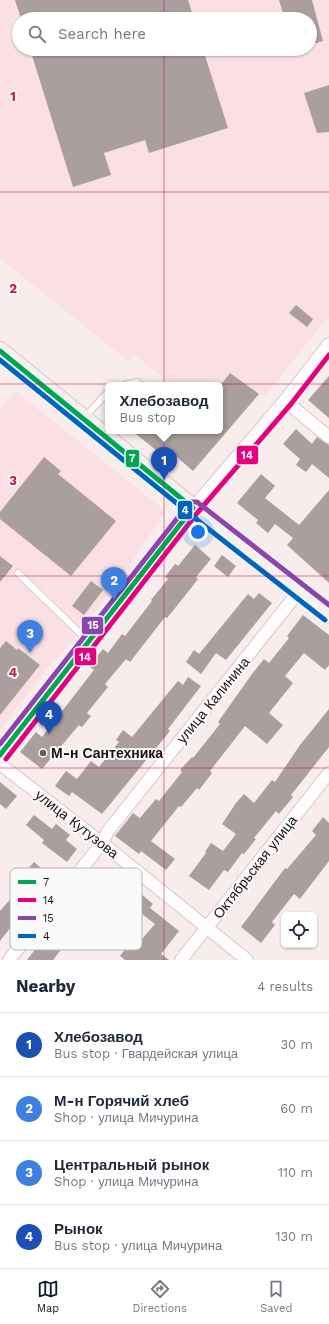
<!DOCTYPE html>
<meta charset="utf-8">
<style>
body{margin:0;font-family:"Work Sans",sans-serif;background:#f2f2f3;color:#1f2937}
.controls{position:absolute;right:12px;bottom:12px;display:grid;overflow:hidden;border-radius:6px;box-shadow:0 1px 3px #0004}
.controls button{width:36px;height:36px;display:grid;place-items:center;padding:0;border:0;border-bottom:1px solid #e0e1e3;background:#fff;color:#1f2937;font:20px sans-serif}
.you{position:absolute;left:198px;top:532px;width:14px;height:14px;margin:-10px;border:3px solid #fff;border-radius:50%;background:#1a73e8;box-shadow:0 0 0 6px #1a73e833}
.badge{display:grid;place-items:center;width:26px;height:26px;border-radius:50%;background:#111827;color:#fff;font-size:13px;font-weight:700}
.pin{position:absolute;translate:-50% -33px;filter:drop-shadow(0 1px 2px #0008)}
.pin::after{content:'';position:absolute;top:21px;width:14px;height:12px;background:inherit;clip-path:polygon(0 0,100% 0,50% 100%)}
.popup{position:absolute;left:105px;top:382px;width:118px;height:52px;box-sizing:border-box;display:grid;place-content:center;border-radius:6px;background:#fff;filter:drop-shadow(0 1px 3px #0005);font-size:13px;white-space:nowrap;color:#747a83}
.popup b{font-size:15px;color:#1f2937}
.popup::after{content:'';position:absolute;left:50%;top:100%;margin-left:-8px;border:8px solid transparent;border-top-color:#fff}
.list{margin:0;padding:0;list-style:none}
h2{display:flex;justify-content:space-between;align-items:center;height:52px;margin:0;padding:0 16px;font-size:17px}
h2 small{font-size:13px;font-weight:400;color:#747a83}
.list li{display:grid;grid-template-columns:26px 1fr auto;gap:12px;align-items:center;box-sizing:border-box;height:64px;padding:0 16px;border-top:1px solid #e0e1e3}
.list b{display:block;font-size:15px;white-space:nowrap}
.list p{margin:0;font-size:13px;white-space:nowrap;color:#747a83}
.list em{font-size:13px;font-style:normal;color:#747a83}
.icon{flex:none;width:22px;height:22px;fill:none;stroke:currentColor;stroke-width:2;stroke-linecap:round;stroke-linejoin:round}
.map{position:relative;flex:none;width:329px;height:960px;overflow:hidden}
.search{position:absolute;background:#fff;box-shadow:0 1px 3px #0004;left:12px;right:12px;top:12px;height:44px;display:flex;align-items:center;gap:10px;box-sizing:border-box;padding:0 14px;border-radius:22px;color:#747a83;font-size:15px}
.sheet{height:308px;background:#fff}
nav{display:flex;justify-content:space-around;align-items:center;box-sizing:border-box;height:56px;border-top:1px solid #e0e1e3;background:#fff;font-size:11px;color:#747a83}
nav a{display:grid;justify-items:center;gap:2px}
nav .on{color:#111827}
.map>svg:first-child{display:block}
</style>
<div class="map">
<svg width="329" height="960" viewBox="0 0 329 960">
<rect width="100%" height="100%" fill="#f8eced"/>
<!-- built -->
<g fill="#fae0e4" fill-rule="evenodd">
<path d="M0,0h329v316l-62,78h-8l-39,-9h-47l-38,-30 -6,7 -129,-104zM19,19h291v30h-291z"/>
<polygon points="15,391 166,511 114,588 71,643 51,663 0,731 0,410"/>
</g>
<!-- building -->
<g fill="#aa9e9f">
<polygon points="15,0 188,0 194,19 21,19"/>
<polygon points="279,0 312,0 323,41 310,45 310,19 285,19"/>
<polygon points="30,49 203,49 228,128 149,153 145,140 104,153 111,175 73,187"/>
<polygon points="329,85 329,132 317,133 304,93"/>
<polygon points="296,305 313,319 307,327 289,313"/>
<polygon points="230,373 259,394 193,471 171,452 166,458 132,431 220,431 220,386"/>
<polygon points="329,376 329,418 308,400"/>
<polygon points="296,429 312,444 317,437 329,445 329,478 312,464 306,472 296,465 300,459 283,444"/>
<polygon points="44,457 61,471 58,474 116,521 71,576 0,519 0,512"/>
<polygon points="261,474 275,486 265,498 299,525 329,490 329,583 287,545 293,538 275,524 268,533 256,523 258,520 237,503"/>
<polygon points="195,545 211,559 196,577 198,579 184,597 167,618 165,617 130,662 126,659 105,684 108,687 87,713 91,716 82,727 79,725 42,769 20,752 36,732 42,737 94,670 89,666 103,649 108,653 122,634 125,636 152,601 151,600 168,579 165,577 175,564 178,566"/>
<polygon points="222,555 236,566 228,577 214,566"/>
<polygon points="0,556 13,566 0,582"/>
<polygon points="91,581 103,590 84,615 72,606"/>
<polygon points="259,593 272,603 226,660 216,653 201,674 186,662 194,650 199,654 248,594 254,599"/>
<polygon points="303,615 329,635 329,665 325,670 304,653 285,676 293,683 269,713 283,725 267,744 245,726 210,771 212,773 199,790 197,788 181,807 179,806 151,841 175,859 166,870 141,851 139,854 115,836 133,813 140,818 156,799 159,801 182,772 180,770 192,757 193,758 220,724 218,722 252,674 264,659 269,663 289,638 287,636"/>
<polygon points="6,641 17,650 18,648 40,665 0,715 0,648"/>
<polygon points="188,677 201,686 168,729 170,731 102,814 72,792 69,796 55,786 66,771 77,779 91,761 99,767 119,742 116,740 123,730 132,737 178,681 183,685"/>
<polygon points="329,709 329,747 291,795 293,797 279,814 276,811 254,838 256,839 244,854 242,853 228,872 224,870 209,890 189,876 206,853 205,852 211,843 223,851 236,834 222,824 236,803 244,794 254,803 272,780 275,782 300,745"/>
<polygon points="0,782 17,796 6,809 0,804"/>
<polygon points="34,815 52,829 56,824 70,835 66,840 77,849 67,862 42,843 44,840 26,825"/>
<polygon points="323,817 329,823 329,861 300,899 294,894 272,922 275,925 261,943 241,927 285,868 287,869 316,835 312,831"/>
<polygon points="34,862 51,877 31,899 36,903 29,912 25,909 0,941 0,911 28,879 23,875"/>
<polygon points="102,867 129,892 132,886 141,892 140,893 153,904 150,908 179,931 161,954 169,960 125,960 120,956 136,935 142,939 155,924 138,911 140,908 113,890 107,896 89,881"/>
<polygon points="76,902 91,913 73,935 75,937 68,945 65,949 63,947 53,960 27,960 40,943 41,945 57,927"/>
</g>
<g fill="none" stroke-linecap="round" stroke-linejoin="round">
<!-- lane casing -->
<g stroke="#d4c8c9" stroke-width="8">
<g id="lane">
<polyline points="124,385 137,382 141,385"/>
<polyline points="84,418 108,392"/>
<polyline points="18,573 87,640"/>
</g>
</g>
<!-- street casing -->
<g stroke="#d4c8c9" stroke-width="14">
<g id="street">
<polyline points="286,399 295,409 329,437"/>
<polyline points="193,508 286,399 329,344"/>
<polyline points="0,764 102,843 247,960"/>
<polyline points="9,960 102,843 108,831 300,590"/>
<polyline points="181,960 329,773"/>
</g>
</g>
<!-- secondary casing -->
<g stroke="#d4c8c9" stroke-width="20">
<g id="secondary">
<polyline points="0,351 210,522 329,614"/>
<polyline points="0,755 193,508"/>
</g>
</g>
<!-- lane -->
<use href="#lane" stroke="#fefcfc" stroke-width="6"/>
<!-- street -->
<use href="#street" stroke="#fefcfc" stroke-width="12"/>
<!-- secondary -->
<use href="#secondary" stroke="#f6f0f1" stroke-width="18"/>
<!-- bus-1 casing -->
<g stroke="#fafafa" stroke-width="8">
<polyline id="bus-1" points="0,351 193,508 0,755"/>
</g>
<!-- bus-2 casing -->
<g stroke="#fafafa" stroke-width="8">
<polyline id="bus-2" points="6,759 198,512 291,404 329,355"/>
</g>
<!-- bus-3 casing -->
<g stroke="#fafafa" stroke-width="8">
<polyline id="bus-3" points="0,744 190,502 197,502 329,605"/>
</g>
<!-- bus-4 casing -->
<g stroke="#fafafa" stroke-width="8">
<polyline id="bus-4" points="0,360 206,527 325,620"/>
</g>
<!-- bus-1 -->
<use href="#bus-1" stroke="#00a651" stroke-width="5"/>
<!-- bus-2 -->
<use href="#bus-2" stroke="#e5007d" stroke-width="5"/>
<!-- bus-3 -->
<use href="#bus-3" stroke="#8e44ad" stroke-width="5"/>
<!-- bus-4 -->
<use href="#bus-4" stroke="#0065bd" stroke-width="5"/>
</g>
<!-- grid -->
<path fill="none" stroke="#c2185b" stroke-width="1" stroke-opacity="0.55" d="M164,0v19M164,49v911M0,192h329M0,384h329M0,576h329M0,768h329"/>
<!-- markers -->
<circle fill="#695d5f" stroke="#fafafa" stroke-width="1.5" cx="43" cy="753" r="4"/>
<g text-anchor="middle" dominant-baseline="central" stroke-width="4" stroke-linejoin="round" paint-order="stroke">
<!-- street labels -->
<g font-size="14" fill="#1c1012" stroke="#fafafa">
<text transform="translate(213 700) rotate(-51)">улица Калинина</text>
<text transform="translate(77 824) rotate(38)">улица Кутузова</text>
<text transform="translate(255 867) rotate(-52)">Октябрьская улица</text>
</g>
<!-- poi labels -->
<g font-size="14" font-weight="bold" fill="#1c1012" stroke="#fafafa" text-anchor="start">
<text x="51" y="753">М-н Сантехника</text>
</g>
</g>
<!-- legend -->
<rect x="10" y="868" width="132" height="82" rx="6" fill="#fafafa" stroke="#b7b4b4" stroke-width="1"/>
<rect x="18" y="880" width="18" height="4" fill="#00a651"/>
<rect x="18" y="898" width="18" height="4" fill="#e5007d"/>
<rect x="18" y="916" width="18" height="4" fill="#8e44ad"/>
<rect x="18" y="934" width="18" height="4" fill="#0065bd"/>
<g font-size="11" fill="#1c1012">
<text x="43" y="886">7</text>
<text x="43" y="904">14</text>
<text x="43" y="922">15</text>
<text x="43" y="940">4</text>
</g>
<g font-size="13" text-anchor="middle" font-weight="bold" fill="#c2185b" stroke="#fafafa" stroke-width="4" stroke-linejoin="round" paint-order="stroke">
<text x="13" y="101">1</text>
<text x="13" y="293">2</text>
<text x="13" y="485">3</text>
<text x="13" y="677">4</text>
</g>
<g stroke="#fafafa" stroke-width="1.5">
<rect x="236" y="445" width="23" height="20" rx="4" fill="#e5007d"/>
<rect x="125" y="449" width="15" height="19" rx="4" fill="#00a651"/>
<rect x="177" y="500" width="16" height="20" rx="4" fill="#0065bd"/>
<rect x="81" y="616" width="23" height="19" rx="4" fill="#8e44ad"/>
<rect x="74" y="647" width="23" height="19" rx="4" fill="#e5007d"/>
</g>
<g font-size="11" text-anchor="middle" font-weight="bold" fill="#fff">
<text x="247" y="459">14</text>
<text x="132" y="462">7</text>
<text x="185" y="514">4</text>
<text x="93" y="629">15</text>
<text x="85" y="661">14</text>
</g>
</svg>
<div class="controls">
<button><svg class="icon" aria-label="locate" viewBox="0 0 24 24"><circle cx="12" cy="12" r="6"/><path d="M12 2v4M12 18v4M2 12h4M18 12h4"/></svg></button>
</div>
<div class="you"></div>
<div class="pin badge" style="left:164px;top:480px;background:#1a4fb4">1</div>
<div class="popup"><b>Хлебозавод</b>Bus stop</div>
<div class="pin badge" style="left:114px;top:600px;background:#3f7fe0">2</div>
<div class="pin badge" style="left:30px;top:653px;background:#3f7fe0">3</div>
<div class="pin badge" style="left:49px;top:734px;background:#1a4fb4">4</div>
<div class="search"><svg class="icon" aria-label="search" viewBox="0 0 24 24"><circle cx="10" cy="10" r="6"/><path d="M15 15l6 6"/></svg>Search here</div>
</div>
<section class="sheet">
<h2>Nearby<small>4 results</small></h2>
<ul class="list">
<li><span class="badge" style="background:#1a4fb4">1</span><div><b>Хлебозавод</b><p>Bus stop · Гвардейская улица</p></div><em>30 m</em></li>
<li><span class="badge" style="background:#3f7fe0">2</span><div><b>М-н Горячий хлеб</b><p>Shop · улица Мичурина</p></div><em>60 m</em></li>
<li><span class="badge" style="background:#3f7fe0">3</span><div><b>Центральный рынок</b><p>Shop · улица Мичурина</p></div><em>110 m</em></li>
<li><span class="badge" style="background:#1a4fb4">4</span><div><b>Рынок</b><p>Bus stop · улица Мичурина</p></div><em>130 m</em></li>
</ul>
</section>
<nav>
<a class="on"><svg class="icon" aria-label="map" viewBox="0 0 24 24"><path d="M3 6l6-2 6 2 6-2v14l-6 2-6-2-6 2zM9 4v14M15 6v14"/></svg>Map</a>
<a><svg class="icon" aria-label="directions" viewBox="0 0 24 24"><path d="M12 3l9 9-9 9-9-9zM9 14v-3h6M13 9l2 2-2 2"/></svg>Directions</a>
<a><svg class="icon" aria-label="saved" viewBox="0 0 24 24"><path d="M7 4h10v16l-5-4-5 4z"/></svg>Saved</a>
</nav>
